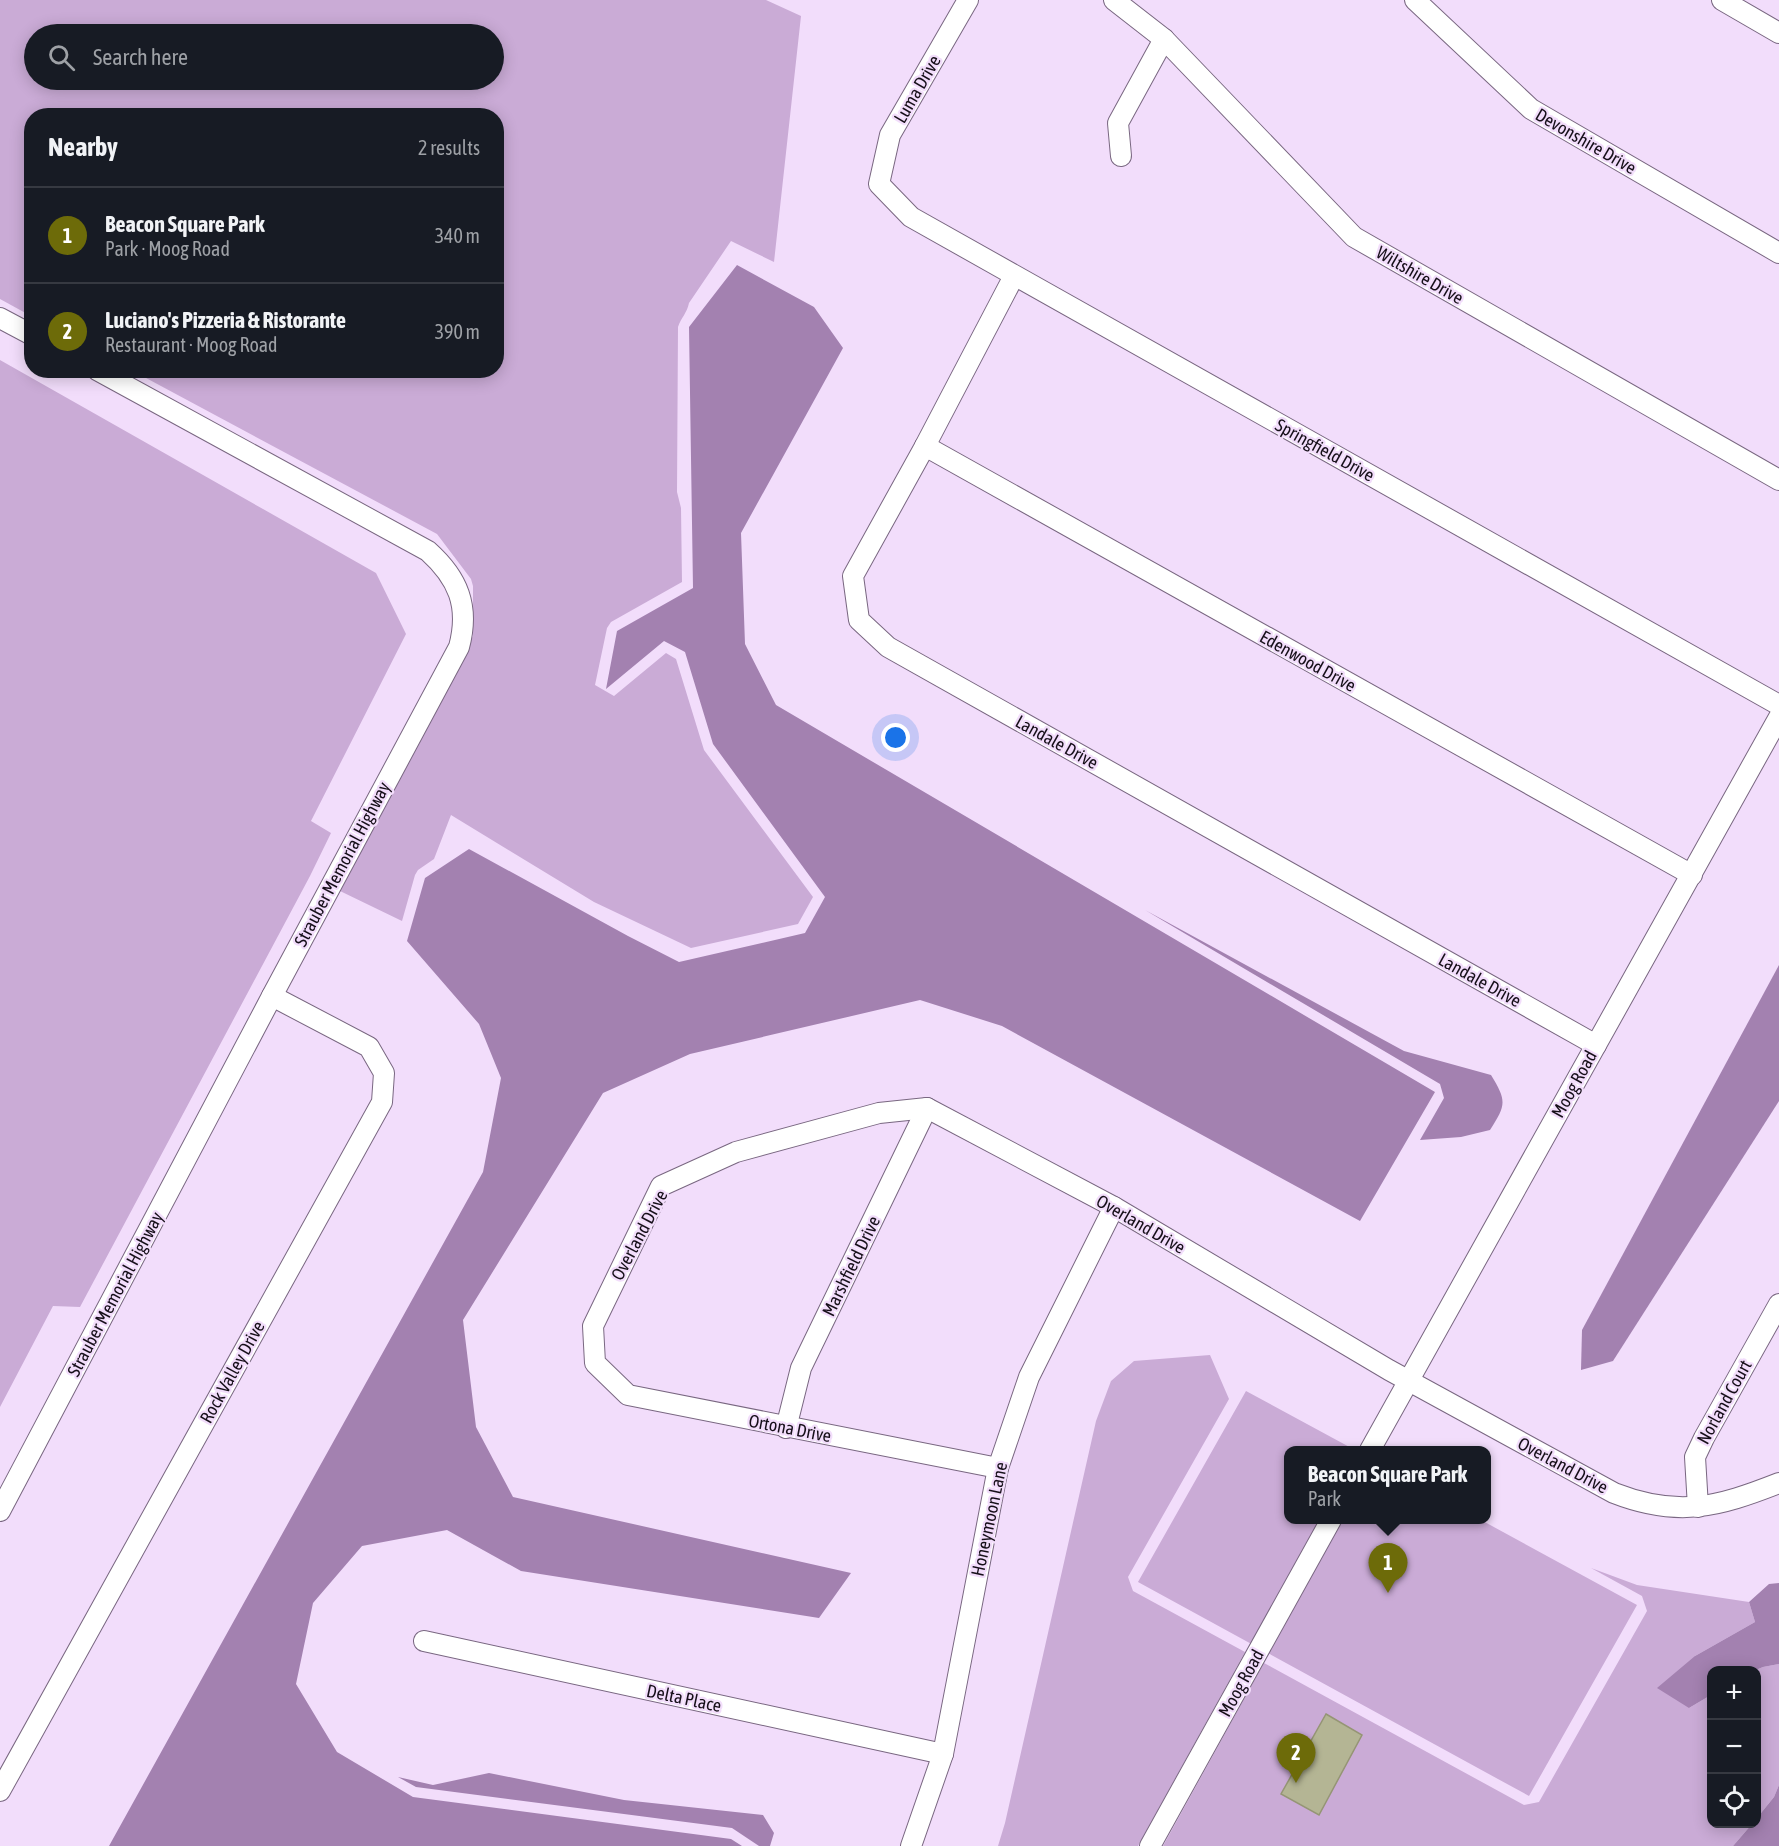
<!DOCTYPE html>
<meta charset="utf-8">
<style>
body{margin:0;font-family:"Asap Condensed",sans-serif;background:#242831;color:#f1f3f6}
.controls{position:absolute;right:18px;bottom:18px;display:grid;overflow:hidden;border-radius:12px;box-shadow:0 3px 15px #0003}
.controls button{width:54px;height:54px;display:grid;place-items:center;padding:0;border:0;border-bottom:2px solid #363941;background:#171b24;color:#f1f3f6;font:30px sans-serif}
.you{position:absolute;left:896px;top:738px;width:21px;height:21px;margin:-15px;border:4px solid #fff;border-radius:50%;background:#1a73e8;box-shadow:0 0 0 9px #1a73e833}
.badge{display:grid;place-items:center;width:39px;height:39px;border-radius:50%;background:#6d6b09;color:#fff;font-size:20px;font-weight:700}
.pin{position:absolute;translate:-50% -50px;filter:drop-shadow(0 2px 3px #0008)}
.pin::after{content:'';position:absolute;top:32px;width:21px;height:18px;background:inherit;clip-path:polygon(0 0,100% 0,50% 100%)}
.popup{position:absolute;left:1284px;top:1446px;width:207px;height:78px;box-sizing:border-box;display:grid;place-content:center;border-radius:12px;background:#171b24;filter:drop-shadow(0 2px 4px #0005);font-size:20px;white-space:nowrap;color:#9ea1a6}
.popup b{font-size:22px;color:#f1f3f6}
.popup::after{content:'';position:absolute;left:50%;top:100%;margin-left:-12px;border:12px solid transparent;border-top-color:#171b24}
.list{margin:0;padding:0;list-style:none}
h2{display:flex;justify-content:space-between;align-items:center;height:78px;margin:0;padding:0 24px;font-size:26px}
h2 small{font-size:20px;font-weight:400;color:#9ea1a6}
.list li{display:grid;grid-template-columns:39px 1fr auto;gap:18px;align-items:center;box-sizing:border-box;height:96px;padding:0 24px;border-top:2px solid #363941}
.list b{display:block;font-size:22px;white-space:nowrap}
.list p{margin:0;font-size:20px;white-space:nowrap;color:#9ea1a6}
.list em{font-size:20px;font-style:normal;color:#9ea1a6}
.icon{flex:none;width:33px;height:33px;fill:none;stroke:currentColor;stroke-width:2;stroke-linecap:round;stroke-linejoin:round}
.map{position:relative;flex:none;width:1779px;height:1846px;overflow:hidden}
.search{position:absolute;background:#171b24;box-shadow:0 3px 15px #0003;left:24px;top:24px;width:480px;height:66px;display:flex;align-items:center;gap:15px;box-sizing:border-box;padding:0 21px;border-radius:33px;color:#9ea1a6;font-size:22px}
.panel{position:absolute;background:#171b24;box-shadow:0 3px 15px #0003;left:24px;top:108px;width:480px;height:270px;border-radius:24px}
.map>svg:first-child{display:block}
</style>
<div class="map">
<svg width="1779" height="1846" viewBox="0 0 1779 1846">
<rect width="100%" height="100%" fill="#f2ddfb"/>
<!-- green -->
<g fill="#caabd6" fill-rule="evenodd">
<path d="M0,0h766l35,16 -27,246 -43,-21 -42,62c-2,10 -8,15 -11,24l-1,165 4,16 1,74 -71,40 -4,6 -12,57 19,11 52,-43 10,6 28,91 109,147 -15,27 -107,24 -97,-46 -143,-87 -17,44 -16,11 -3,5 -13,46 -62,-30 133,-255v-50l-2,-7 -34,-45 -304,-163 363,-1v-254h-464l-1,200 -31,-17zM34,34h460v46h-460z"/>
<polygon points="0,360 376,573 406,634 311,821 331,833 310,876 80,1307 53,1306 0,1407"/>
<polygon points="1210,1355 1229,1399 1128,1577 1133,1591 1245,1652 1138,1846 998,1846 1005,1823 1096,1421 1111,1381 1134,1361"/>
<polygon points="1246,1391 1355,1450 1289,1450 1289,1520 1481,1520 1637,1605 1529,1796 1138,1582"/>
<polygon points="1591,1568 1637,1585 1749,1602 1755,1622 1695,1656 1689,1708 1711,1695 1712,1824 1752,1824 1733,1846 1163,1846 1264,1663 1524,1805 1539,1802 1647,1611 1642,1596"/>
<polygon points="1779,1664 1779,1785 1774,1797 1757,1818 1756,1670 1763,1667"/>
</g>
<!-- water -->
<g fill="#a381b0">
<polygon points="737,265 814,307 843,348 741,533 745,644 776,705 1435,1092 1360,1221 1002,1026 920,1000 690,1054 603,1093 463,1320 476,1427 513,1497 851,1573 819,1618 521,1571 447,1530 362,1546 313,1603 296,1684 337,1752 413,1797 731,1839 742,1846 109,1846 483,1172 501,1078 479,1024 407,941 425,878 469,849 628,936 679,962 805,933 825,897 713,744 685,652 664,641 606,689 617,631 693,588 689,327"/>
<path d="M1145,910l259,141 87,24c16,26 15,30 -1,55l-29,7 -41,3 24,-42 -4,-14z"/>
<polygon points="1779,965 1779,1101 1613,1361 1581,1370 1582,1330"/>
<polygon points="1779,1583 1779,1664 1763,1667 1756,1670 1712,1670 1711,1695 1689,1708 1657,1688 1695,1656 1755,1622 1749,1602 1769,1584"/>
<polygon points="489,1773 624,1800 763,1815 774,1833 770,1846 759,1846 732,1828 416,1787 398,1777 433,1785"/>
<polygon points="1779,1785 1779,1846 1733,1846 1752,1824 1756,1824 1757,1818 1774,1797"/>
</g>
<!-- building -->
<polygon fill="#b4b594" stroke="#959575" stroke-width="1.5" points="1326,1714 1362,1735 1319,1815 1281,1794"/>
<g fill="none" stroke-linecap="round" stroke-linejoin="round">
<!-- minor casing -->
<g stroke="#796781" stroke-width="22">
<g id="minor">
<polyline points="968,0 890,135 879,184 911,217 1779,705"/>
<polyline points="1114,0 1164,39 1354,237 1779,480"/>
<polyline points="1415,0 1531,109 1779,253"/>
<polyline points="1722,0 1779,33"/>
<polyline points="1121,156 1118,123 1164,39"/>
<polyline points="1014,276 925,446 853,576 859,620 888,647 1596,1045"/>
<polyline points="0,318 32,335"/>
<polyline points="925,446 1692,875"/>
<polyline points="786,1428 801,1368 927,1108"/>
<polyline points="1370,1450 1779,717"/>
<path d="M998,1468l-370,-73 -33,-32 -2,-37 68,-140 75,-34 143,-39 48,-5 187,99 275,163 225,123c64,25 104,14 165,-10"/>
<polyline points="1698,1507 1695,1457 1704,1438 1779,1304"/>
<path d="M0,1511l272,-515 187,-349c11,-41 -1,-69 -31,-96l-331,-181"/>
<polyline points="424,1641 943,1754"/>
<polyline points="0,1791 382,1102 384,1073 369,1047 272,996"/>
<polyline points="911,1846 943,1754 998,1468 1029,1377 1114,1207"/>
<polyline points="1150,1846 1331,1520"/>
</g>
</g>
<!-- minor -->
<use href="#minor" stroke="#fff" stroke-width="20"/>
</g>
<g text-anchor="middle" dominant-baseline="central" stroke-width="4.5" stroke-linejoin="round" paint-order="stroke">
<!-- street labels -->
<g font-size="18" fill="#160f19" stroke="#f2ddfb">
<text transform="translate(917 89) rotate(-60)">Luma Drive</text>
<text transform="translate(1586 141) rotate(30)">Devonshire Drive</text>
<text transform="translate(1420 275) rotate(30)">Wiltshire Drive</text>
<text transform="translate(1325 450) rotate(29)">Springfield Drive</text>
<text transform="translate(1308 661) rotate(29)">Edenwood Drive</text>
<text transform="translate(1057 742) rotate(29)">Landale Drive</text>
<text transform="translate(342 864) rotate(-62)">Strauber Memorial Highway</text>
<text transform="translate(1480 980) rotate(29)">Landale Drive</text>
<text transform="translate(1574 1084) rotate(-61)">Moog Road</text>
<text transform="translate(1141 1224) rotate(30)">Overland Drive</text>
<text transform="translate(639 1235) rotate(-62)">Overland Drive</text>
<text transform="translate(851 1266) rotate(-64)">Marshfield Drive</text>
<text transform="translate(115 1294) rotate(-62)">Strauber Memorial Highway</text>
<text transform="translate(232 1372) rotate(-61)">Rock Valley Drive</text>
<text transform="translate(1724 1402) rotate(-61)">Norland Court</text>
<text transform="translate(790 1428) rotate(11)">Ortona Drive</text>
<text transform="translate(1563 1465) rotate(28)">Overland Drive</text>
<text transform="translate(989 1519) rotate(-78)">Honeymoon Lane</text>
<text transform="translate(1241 1683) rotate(-61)">Moog Road</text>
<text transform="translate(684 1698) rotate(12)">Delta Place</text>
</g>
</g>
</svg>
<div class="controls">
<button>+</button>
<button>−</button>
<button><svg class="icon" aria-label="locate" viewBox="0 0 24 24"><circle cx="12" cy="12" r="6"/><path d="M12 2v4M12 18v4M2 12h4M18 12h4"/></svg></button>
</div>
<div class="you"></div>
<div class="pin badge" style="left:1388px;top:1593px">1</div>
<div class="popup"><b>Beacon Square Park</b>Park</div>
<div class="pin badge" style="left:1296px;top:1783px">2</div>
<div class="search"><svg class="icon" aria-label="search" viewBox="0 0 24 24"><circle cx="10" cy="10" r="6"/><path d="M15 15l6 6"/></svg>Search here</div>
<section class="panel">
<h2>Nearby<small>2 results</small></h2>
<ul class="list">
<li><span class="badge">1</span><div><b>Beacon Square Park</b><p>Park · Moog Road</p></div><em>340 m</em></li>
<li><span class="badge">2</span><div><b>Luciano's Pizzeria &amp; Ristorante</b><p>Restaurant · Moog Road</p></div><em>390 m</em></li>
</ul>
</section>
</div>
